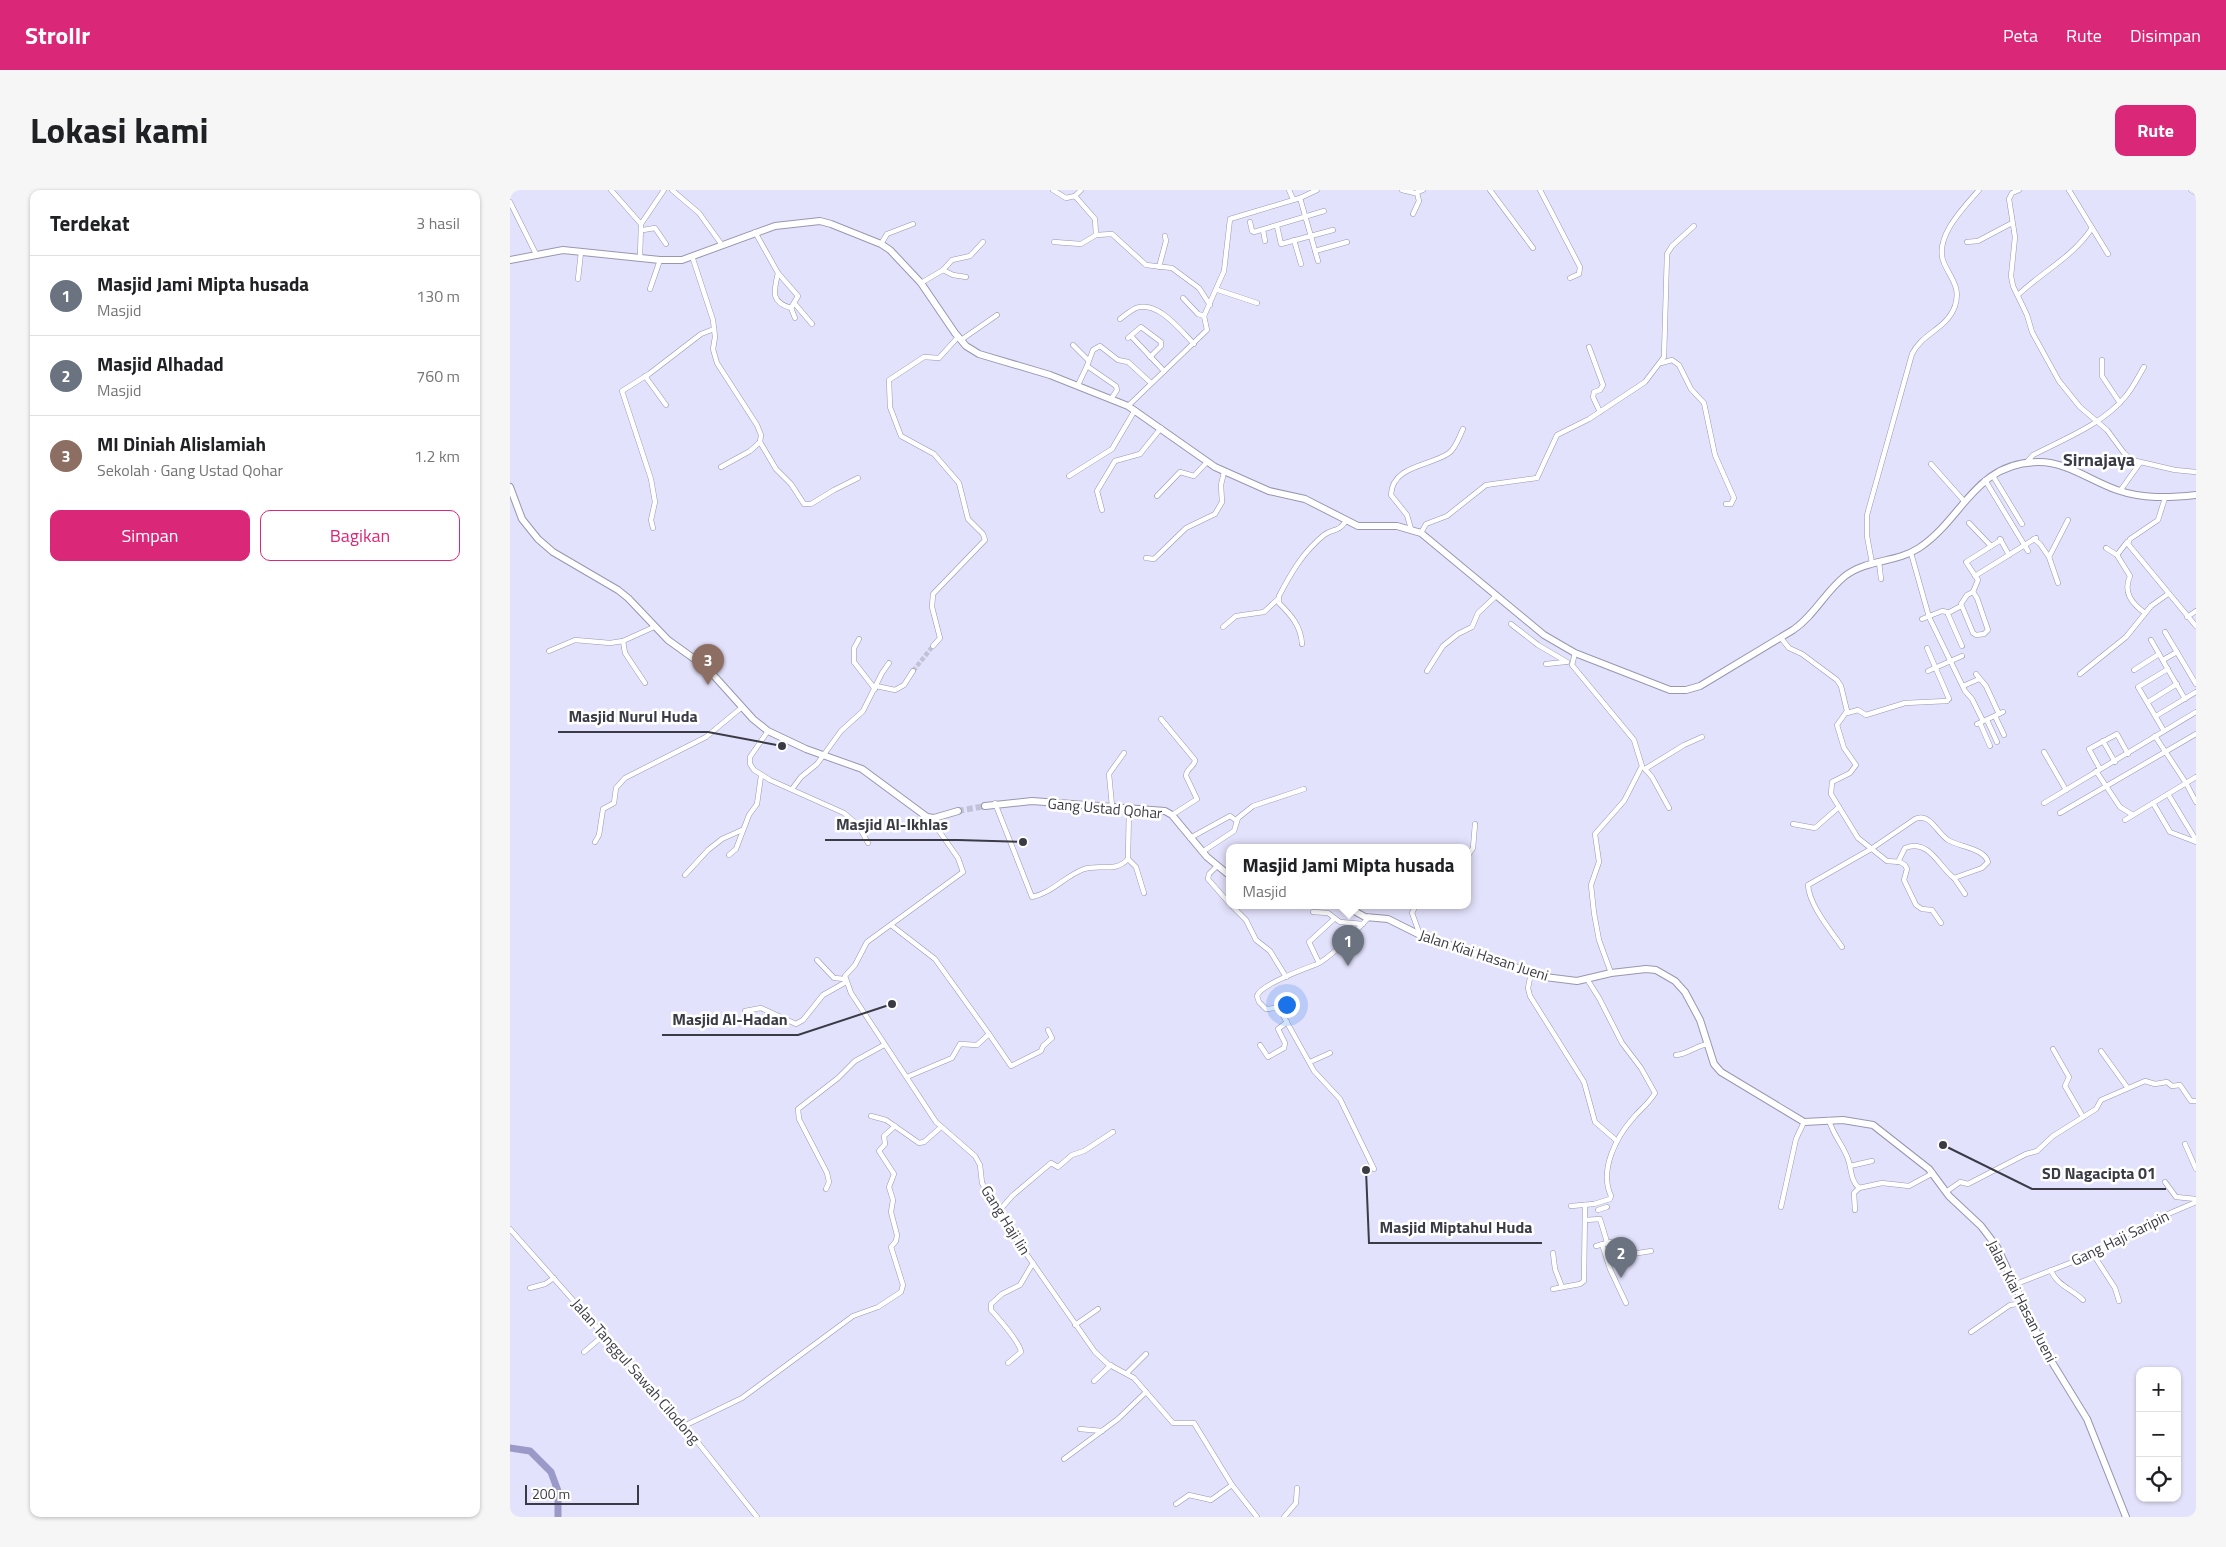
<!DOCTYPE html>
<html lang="id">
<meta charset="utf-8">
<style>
body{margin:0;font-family:"Titillium Web",sans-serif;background:#f6f6f6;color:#202124}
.controls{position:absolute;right:15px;bottom:15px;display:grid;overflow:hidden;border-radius:10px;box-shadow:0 1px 4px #0004}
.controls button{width:45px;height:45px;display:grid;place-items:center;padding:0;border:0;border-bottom:1px solid #e0e0e0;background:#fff;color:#202124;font:25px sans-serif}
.scale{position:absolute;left:15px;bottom:12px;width:114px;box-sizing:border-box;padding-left:5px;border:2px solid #3b3b45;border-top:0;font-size:14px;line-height:18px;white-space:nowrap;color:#3b3b45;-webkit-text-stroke:4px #fff;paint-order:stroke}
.you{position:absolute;left:776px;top:814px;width:18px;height:18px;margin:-12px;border:4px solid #fff;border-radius:50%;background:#1a73e8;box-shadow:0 0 0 8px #1a73e833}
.badge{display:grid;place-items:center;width:32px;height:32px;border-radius:50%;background:#db2777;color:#fff;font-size:16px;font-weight:700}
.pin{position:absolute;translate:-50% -41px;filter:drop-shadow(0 1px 2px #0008)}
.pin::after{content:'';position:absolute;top:26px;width:18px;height:15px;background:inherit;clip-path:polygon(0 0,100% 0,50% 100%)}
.popup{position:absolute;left:716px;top:654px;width:245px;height:65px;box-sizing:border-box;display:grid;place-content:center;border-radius:10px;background:#fff;filter:drop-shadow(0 1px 4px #0005);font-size:16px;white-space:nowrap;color:#757577}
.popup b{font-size:19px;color:#202124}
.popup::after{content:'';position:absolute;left:50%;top:100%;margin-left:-10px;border:10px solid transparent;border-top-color:#fff}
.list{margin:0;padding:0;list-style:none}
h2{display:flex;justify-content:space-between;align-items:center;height:65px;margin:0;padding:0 20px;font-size:21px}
h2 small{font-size:16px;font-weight:400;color:#757577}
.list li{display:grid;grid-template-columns:32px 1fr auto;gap:15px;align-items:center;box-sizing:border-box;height:80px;padding:0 20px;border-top:1px solid #e0e0e0}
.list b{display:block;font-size:19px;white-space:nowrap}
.list p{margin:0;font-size:16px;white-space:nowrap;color:#757577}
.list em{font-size:16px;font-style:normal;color:#757577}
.actions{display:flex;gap:10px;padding:15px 20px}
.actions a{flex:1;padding:11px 0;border:1px solid #db2777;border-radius:10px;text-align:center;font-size:18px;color:#db2777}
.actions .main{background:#db2777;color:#fff}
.icon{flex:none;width:28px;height:28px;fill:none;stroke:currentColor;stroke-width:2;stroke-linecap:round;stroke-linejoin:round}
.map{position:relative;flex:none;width:1686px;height:1327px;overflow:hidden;border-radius:10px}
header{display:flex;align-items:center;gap:30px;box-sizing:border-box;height:70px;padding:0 25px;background:#db2777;color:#fff}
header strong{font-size:24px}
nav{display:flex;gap:28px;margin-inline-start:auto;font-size:18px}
.intro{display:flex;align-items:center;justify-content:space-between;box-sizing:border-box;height:120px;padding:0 30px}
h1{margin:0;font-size:35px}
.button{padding:12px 22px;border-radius:10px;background:#db2777;color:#fff;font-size:18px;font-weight:700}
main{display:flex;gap:30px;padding:0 30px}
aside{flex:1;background:#fff;border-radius:10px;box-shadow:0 1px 4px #0004}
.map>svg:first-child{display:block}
</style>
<header>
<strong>Strollr</strong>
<nav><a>Peta</a><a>Rute</a><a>Disimpan</a></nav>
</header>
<div class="intro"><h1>Lokasi kami</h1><a class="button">Rute</a></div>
<main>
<aside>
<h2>Terdekat<small>3 hasil</small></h2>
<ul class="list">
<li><span class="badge" style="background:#6b7280">1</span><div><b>Masjid Jami Mipta husada</b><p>Masjid</p></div><em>130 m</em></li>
<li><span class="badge" style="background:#6b7280">2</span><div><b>Masjid Alhadad</b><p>Masjid</p></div><em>760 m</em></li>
<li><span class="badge" style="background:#8d6e63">3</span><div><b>MI Diniah Alislamiah</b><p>Sekolah · Gang Ustad Qohar</p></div><em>1.2 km</em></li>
</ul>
<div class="actions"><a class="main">Simpan</a><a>Bagikan</a></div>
</aside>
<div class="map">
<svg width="1686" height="1327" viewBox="0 0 1686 1327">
<rect width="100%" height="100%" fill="#e3e2fc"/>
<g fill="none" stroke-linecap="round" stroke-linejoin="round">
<!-- river -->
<polyline stroke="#9b99c7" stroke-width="7" points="0,1258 20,1261 41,1282 48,1301 48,1327"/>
<!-- street-tunnel -->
<polyline stroke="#c1c1d7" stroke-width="4.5" stroke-dasharray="4.5 2" stroke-linecap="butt" points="403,481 423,456"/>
<!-- secondary-tunnel -->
<polyline stroke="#c1c1d7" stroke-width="6" stroke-dasharray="6 3" stroke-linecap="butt" points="448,621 475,616"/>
<!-- street casing -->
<g stroke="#9897af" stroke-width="5.5">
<g id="street">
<polyline points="101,0 131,34 130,68"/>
<polyline points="162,0 189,23 212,55"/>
<polyline points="543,0 556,8 565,6"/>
<polyline points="571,0 565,6 585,29 586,45"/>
<polyline points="779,0 783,9"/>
<polyline points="892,0 905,3 913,0"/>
<polyline points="980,0 1023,58"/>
<polyline points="1030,0 1070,77 1069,84 1060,88"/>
<polyline points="1509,0 1502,3 1499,9 1505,47 1501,86 1503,96 1517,125 1522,142 1549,191 1570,217 1597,240 1614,263 1622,270 1665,280 1686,282"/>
<polyline points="1559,0 1598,64"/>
<polyline points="1681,0 1686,3"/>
<polyline points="790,8 808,71"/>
<polyline points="0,12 26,64"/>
<polyline points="903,24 909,11 907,3"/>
<polyline points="740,32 742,41 744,42 814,21"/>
<polyline points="131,34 154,0"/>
<polyline points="767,36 771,54 823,40"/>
<polyline points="133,40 145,38 156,54"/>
<polyline points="753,40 755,51"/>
<path d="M245,42l23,41c-4,18 -8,29 13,35l4,10"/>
<polyline points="784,50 791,74"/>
<polyline points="544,52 571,54 586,45 602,44 636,75 662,78 689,98 700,115"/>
<polyline points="1457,52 1468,51 1502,33"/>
<polyline points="371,54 377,44 403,34"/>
<polyline points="805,61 837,52"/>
<polyline points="182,66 203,130 205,147 203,159 207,173 247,235 251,245 250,252 266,279 281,294 294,314 301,314 324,300 348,288"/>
<polyline points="649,77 656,51 655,46"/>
<polyline points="433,80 442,70 460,66 473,52"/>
<polyline points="268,83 288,106 281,118"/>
<polyline points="68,89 71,62"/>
<polyline points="411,93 433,80 443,85 456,87"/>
<polyline points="140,99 150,70"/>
<polyline points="708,100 747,113"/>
<path d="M1508,105c24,-23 55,-38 74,-67"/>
<polyline points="673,108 688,124 694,126"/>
<polyline points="285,114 302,134"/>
<path d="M610,129c5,-4 10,-8 16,-11 22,-8 45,23 58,36"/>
<polyline points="621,146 654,181"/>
<polyline points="618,148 631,137 651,152 651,156 640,167"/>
<polyline points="451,150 487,125"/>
<polyline points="563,155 578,170"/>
<polyline points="1079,157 1093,195 1090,200 1084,202 1083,207 1090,222"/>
<polyline points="1592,170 1592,186 1610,213"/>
<polyline points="1151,173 1162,170 1169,175 1181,199 1194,213 1205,265 1224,308 1221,314 1216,314"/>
<polyline points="577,176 583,160 590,156 608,170 618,172 641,193"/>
<polyline points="135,186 156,215"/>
<polyline points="568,195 577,176 606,196 607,200 601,209"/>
<polyline points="618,216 697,140 694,126 714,81 720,29 790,8 807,0"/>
<path d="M1516,273l7,-8c31,-16 70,-31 92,-58 8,-9 13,-20 19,-30"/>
<polyline points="1421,274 1454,311"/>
<polyline points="211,277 240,261 250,252"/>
<polyline points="559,286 602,259 625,220"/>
<polyline points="1483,286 1512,334"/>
<polyline points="1475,290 1518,361"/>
<polyline points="1610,301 1630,273"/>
<polyline points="647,306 670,282 684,286 697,272"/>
<polyline points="1655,308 1648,330 1620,349 1618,354 1686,436"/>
<polyline points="592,320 587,301 605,271 630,264 651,238"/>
<polyline points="1459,333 1481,356"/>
<polyline points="143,338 141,330 145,312 141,289 112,201 139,184 191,144 204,139"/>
<path d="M901,339l-4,-14 -16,-20c1,-30 40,-29 58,-42 7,-5 10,-16 14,-24"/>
<polyline points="911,343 916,334 937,326 976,295 1027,288 1047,245 1079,229 1135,192 1154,167 1157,64 1162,56 1184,36"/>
<polyline points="1490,349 1499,365"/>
<polyline points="1524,349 1530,354 1539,367"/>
<path d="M1596,358l11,7 13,21c-7,16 1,27 15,37"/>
<polyline points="1401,363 1419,427 1455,501 1462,509 1473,531"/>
<polyline points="1607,365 1617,352"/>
<polyline points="636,368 644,369 676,338 705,324 712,312 711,295 714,282"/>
<polyline points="1369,372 1371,389"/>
<path d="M1362,373l-5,-27v-21l45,-161c10,-21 35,-25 43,-48 6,-19 -4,-27 -11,-43 -11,-25 20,-56 35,-73"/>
<polyline points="1465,386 1526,348"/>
<polyline points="1548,393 1539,367 1558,330"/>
<polygon points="1463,402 1467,408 1478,440 1474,444 1466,445 1463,443 1451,414 1457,405"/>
<polyline points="1463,402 1468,390 1456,372 1491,350"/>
<polyline points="1438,423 1451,416"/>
<polyline points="1677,427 1686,421"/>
<polyline points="1412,429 1432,421 1437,422 1452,456"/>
<polyline points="1001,434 1028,455 1057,472"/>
<polyline points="713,437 726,426 754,422 768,409"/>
<polyline points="1655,442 1686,494"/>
<polyline points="1271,448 1279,458 1292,464 1327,490 1331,496 1337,521 1327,535 1334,558 1346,575 1340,583 1322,592 1321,604 1348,648 1377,671 1390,672 1395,675 1397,679 1394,690 1406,715 1412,719 1422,720 1431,733"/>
<polyline points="349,449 344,458 344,472 365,499"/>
<polyline points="1641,450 1675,509"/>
<polyline points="113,451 115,463 135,493"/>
<path d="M792,454c-1,-18 -11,-29 -23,-41v-7c12,-23 24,-44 45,-61 9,-7 14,-2 22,-14"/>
<polyline points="423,456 430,448 422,417 423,404 475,350 473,344 458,329 449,293 424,264 391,246 380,217 379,190 414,167 429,168 448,147"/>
<polyline points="1417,458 1439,509"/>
<polyline points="39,461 65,450 100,453 113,451 144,437"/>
<polyline points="1065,463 1062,475 1124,550 1132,576 1114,611 1085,644 1089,672 1081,695 1084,723 1089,750 1101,783"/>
<polyline points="1653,470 1667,462"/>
<polyline points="1036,474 1055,472"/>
<polyline points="1624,480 1649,464"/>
<polyline points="917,481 933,456 948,444 962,437 968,423 986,406"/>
<polyline points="1418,481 1452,466"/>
<polyline points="1466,484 1476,496 1489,524"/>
<polyline points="1570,484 1616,447 1641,416 1658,404"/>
<polyline points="366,496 385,500 394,495 403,481"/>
<polyline points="1453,496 1469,489"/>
<polyline points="1638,512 1667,494"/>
<polyline points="1337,523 1348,520 1356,525 1395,513 1437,511"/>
<polyline points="1485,526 1494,545"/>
<polyline points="1646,526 1686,502"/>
<path d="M651,529l34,41c0,7 -9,8 -9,16l11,23 -25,16"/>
<polyline points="1477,530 1487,552"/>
<polyline points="1470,533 1480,556"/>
<polyline points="1467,534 1493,522"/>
<polyline points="258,541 240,567 240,574 244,580 260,590 334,623 348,635 358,653"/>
<polyline points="1654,541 1628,497 1658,479"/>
<polyline points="1645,546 1676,593 1686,612"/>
<polyline points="1593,551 1605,572"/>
<polyline points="1534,562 1556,600"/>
<polyline points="1135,579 1174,555 1192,547"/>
<polyline points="1135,579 1142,587 1159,618"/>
<polyline points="1590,579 1579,559 1607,544 1618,564"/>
<polyline points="1586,581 1610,617 1623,625"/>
<polyline points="282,599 291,587 307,574 331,541 353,521 372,483 379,473"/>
<polyline points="1658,604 1686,650"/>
<path d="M485,613l37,94c20,-4 33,-21 52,-28 17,-5 31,4 44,-10"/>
<polyline points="1534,613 1686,522"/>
<polyline points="1643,613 1660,642 1686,652"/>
<polyline points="602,616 599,584 614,563"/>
<polyline points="619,617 618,669 626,677 634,703"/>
<polyline points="1550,623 1686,544"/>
<polyline points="420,628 448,668 453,682 357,752 345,775 335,786 341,803 426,932 465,966 470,975 472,993 501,1042 585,1162 598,1174 624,1188 663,1233 684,1233 722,1295 747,1327"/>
<polyline points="1615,630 1686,587"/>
<polyline points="1283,634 1305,638 1329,617"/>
<polyline points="680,648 720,626 727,631"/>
<polyline points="85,652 89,645 93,619 104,613 106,598 115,588 196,547 231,518"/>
<polyline points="692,662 724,641 728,628 743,616 794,599"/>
<polyline points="219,665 226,659 239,625 247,614 251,586"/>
<polyline points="957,667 963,658 965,634"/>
<polyline points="707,676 699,684 698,689 719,713"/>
<polyline points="175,685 198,660 212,649 232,640"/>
<polyline points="1444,688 1455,704"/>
<polyline points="721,715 736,730 746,750 760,761 776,787"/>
<polyline points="906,715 902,723 910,745"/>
<polyline points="803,722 818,723 830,732 853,734"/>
<path d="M859,727c-12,13 -37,40 -52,47 -13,5 -57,21 -60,32l2,6 7,7 10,-1 4,2 34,61 26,28 34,70"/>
<polyline points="381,735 425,769 479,844 467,855 450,854 442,868 397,887"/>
<path d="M1332,757c-11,-16 -33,-42 -34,-62l63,-36 44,-30c15,-7 22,14 33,21 11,7 36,8 40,22l-6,6 -28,10c-15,-11 -25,-40 -49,-30l-7,14"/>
<polyline points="307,770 324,788 335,789"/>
<polyline points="809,773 799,752 824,729"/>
<polyline points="1021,783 1018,798 1020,806 1074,892 1085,932 1107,951"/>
<polyline points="235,821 251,818 286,834 293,830 313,805 336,792"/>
<polyline points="479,844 501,876 531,861 533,856 542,848 538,840"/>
<polyline points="750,855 758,867 774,858 775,853 768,839 777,832"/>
<polyline points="1543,859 1559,887 1555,896 1573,927"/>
<polyline points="1591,861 1617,897"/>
<path d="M1166,865c12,-1 19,-9 32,-11"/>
<polyline points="800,872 820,863"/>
<polyline points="361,926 376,930 409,953 414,952 430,938"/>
<path d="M1319,930c4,15 14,25 19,39 4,11 2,21 11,29l23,-5 27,3 24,-13"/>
<polyline points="1675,954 1686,979"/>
<polyline points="1340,976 1362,971"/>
<polyline points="1655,992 1666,1007 1686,1009"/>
<polyline points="316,999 319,992 317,983 289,929 288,919 328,888 345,871 374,855"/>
<polyline points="1436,1002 1450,992 1458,994 1516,964 1527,961 1543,946 1586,919 1591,910 1635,891 1645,894 1657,892 1662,896 1670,895 1681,911 1686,911"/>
<path d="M1061,1016l23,-2 16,-5 1,-3c-12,-26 5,-59 23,-79 7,-8 16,-15 21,-24l-14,-25 -19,-25 -23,-45 -12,-19"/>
<polyline points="1271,1017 1286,949 1294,932"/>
<polyline points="1088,1020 1097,1017"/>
<polyline points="1345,1020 1344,1003 1349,998"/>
<polyline points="489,1021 502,1006 541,973 548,977 562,965 574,961 603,942"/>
<polyline points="1075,1030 1090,1029 1097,1052"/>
<polyline points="0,1039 178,1240 247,1327"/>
<polyline points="1092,1054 1100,1079 1116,1113"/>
<polyline points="1086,1056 1101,1052 1116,1065 1141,1061"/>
<polyline points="1043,1063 1045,1079 1052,1097"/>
<polyline points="1583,1064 1605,1098 1609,1111"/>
<path d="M1541,1080c5,15 21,19 32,30"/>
<polyline points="1506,1094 1583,1064 1637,1033 1686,1012"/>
<polyline points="20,1098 35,1094 44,1088"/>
<polyline points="1043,1099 1070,1094 1074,1091 1075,1015"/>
<polyline points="565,1135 588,1119"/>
<polyline points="1461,1142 1500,1115 1514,1113"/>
<polyline points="74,1162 95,1144"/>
<path d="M498,1173l13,-11c-1,-10 -23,-34 -30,-42v-6l11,-10 18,-9 13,-22"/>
<polyline points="617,1183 636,1164"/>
<polyline points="584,1191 601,1175"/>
<polyline points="174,1236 232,1208 343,1126 368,1117 391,1102 393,1095 381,1057 386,1051 387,1045 381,1022 383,1010 379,997 384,984 369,961 375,954 374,946 385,936"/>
<polyline points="570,1239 592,1241"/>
<polyline points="554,1269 608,1229 636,1202"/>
<polyline points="666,1314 679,1305 701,1310 722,1295"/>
<polyline points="774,1327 786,1313 787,1298"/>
</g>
</g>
<!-- secondary casing -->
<g stroke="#9897af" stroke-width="8">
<g id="secondary">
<path d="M0,70l53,-10 97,10h22l93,-34 45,-5 11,3 50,20 9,6 31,33 34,50 11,13 13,8 71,21 78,31 87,61 54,24 36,8 53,27h39l24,7 123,102 31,18 95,37h16l14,-4 93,-56c21,-14 32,-38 52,-54 22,-17 51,-13 74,-28 44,-29 56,-86 120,-86 28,0 52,19 78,28 26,9 52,8 79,5"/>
<polyline points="0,297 12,329 28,349 43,362 108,400 118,408 158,450 197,478 243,529 258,541 296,559 352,579 417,627 424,628 448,621"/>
<polyline points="475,616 522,611 655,621 662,625 697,667 719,685"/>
<polyline points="839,715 846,722 855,727 878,729 910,745 1035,787 1067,791 1101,783 1136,779 1146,780 1165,791 1175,802 1190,830 1204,874 1211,882 1294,932 1333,930 1363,935 1419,979 1439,1006 1471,1036 1487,1057 1537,1164 1577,1229 1616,1327"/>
</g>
</g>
<!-- street -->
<use href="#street" stroke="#fff" stroke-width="4.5"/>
<!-- secondary -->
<use href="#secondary" stroke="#fff" stroke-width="6"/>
</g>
<g text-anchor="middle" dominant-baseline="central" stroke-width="5" stroke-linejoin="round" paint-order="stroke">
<!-- street labels -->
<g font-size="15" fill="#3b3b45" stroke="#fff">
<text transform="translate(595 618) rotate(5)">Gang Ustad Qohar</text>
<text transform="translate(974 765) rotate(18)">Jalan Kiai Hasan Jueni</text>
<text transform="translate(496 1030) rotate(58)">Gang Haji Iin</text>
<text transform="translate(1610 1048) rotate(-26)">Gang Haji Saripin</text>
<text transform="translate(1512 1111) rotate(63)">Jalan Kiai Hasan Jueni</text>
<text transform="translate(126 1181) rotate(49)">Jalan Tanggul Sawah Cilodong</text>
</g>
<!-- quarter labels -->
<g font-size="18" font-weight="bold" fill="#3b3b45" stroke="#fff">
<text x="1589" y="269">Sirnajaya</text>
</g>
</g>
<!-- callouts -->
<path fill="none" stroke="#3b3b45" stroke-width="2" d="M272 556L198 542H48M513 652L448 650H315M382 814L288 845H152M1433 955L1522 999H1656M856 980L859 1053H1032"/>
<g fill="#3b3b45" stroke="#fff" stroke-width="2">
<circle cx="272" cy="556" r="5"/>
<circle cx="513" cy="652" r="5"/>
<circle cx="382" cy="814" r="5"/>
<circle cx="1433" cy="955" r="5"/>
<circle cx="856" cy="980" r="5"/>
</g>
<g font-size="16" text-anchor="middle" font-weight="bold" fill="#3b3b45" stroke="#fff" stroke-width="5" stroke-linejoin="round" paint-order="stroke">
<text x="123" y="532">Masjid Nurul Huda</text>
<text x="382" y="640">Masjid Al-Ikhlas</text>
<text x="220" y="835">Masjid Al-Hadan</text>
<text x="1589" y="989">SD Nagacipta 01</text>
<text x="946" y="1043">Masjid Miptahul Huda</text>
</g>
</svg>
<div class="controls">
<button>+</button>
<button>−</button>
<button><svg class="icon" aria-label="locate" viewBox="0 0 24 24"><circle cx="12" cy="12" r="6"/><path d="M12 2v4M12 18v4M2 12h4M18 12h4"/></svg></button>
</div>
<div class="scale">200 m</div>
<div class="you"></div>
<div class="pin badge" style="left:838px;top:776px;background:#6b7280">1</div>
<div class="popup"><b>Masjid Jami Mipta husada</b>Masjid</div>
<div class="pin badge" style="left:1111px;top:1088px;background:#6b7280">2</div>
<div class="pin badge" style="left:198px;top:495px;background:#8d6e63">3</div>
</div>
</main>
